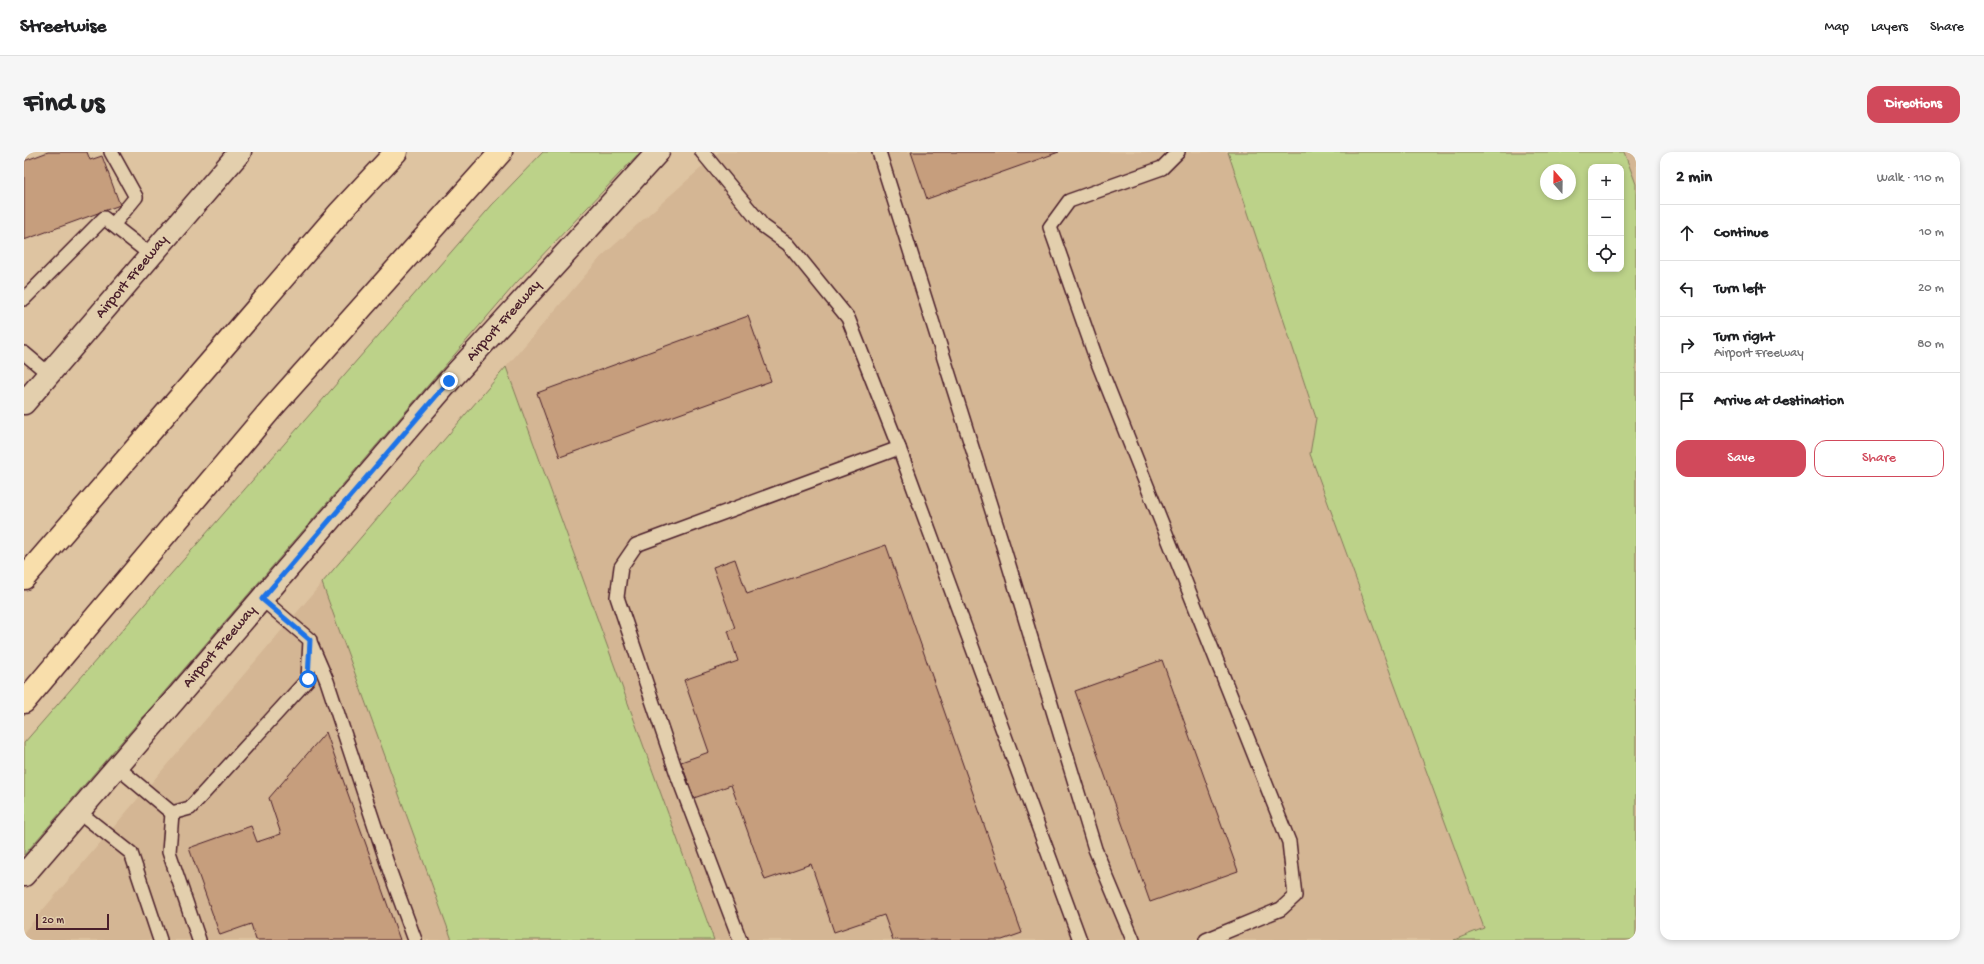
<!DOCTYPE html>
<meta charset="utf-8">
<style>
body{margin:0;font-family:"Gochi Hand",sans-serif;background:#f6f6f6;color:#202124}
.controls{position:absolute;right:12px;top:12px;display:grid;overflow:hidden;border-radius:8px;box-shadow:0 2px 6px #0003}
.controls button{width:36px;height:36px;display:grid;place-items:center;padding:0;border:0;border-bottom:1px solid #e0e0e0;background:#fff;color:#202124;font:20px sans-serif}
.compass{position:absolute;left:1516px;top:12px;width:36px;height:36px;border-radius:50%;background:#fff;box-shadow:0 2px 6px #0003;rotate:340deg}
.scale{position:absolute;left:12px;bottom:10px;width:73px;box-sizing:border-box;padding-left:4px;border:2px solid #4a1f2b;border-top:0;font-size:11px;line-height:14px;white-space:nowrap;color:#4a1f2b;-webkit-text-stroke:3px #e3cfad;paint-order:stroke}
.stop{position:absolute;width:12px;height:12px;margin:-9px;border:3px solid #1a73e8;border-radius:50%;background:#fff}
.stop.end{background:#1a73e8;border-color:#fff;box-shadow:0 1px 4px #0008}
.list{margin:0;padding:0;list-style:none}
h2{display:flex;justify-content:space-between;align-items:center;height:52px;margin:0;padding:0 16px;font-size:17px}
h2 small{font-size:13px;font-weight:400;color:#757577}
.list li{display:grid;grid-template-columns:26px 1fr auto;gap:12px;align-items:center;box-sizing:border-box;height:56px;padding:0 16px;border-top:1px solid #e0e0e0}
.list b{display:block;font-size:15px;white-space:nowrap}
.list p{margin:0;font-size:13px;white-space:nowrap;color:#757577}
.list em{font-size:13px;font-style:normal;color:#757577}
.actions{display:flex;gap:8px;padding:12px 16px}
.actions a{flex:1;padding:9px 0;border:1px solid #d1495b;border-radius:12px;text-align:center;font-size:14px;color:#d1495b}
.actions .main{background:#d1495b;color:#fff}
.icon{flex:none;width:22px;height:22px;fill:none;stroke:currentColor;stroke-width:2;stroke-linecap:round;stroke-linejoin:round}
.map{position:relative;flex:none;width:1612px;height:788px;overflow:hidden;border-radius:12px}
header{display:flex;align-items:center;gap:24px;box-sizing:border-box;height:56px;padding:0 20px;background:#fff;border-bottom:1px solid #e0e0e0}
header strong{font-size:19px}
nav{display:flex;gap:22px;margin-inline-start:auto;font-size:14px}
.intro{display:flex;align-items:center;justify-content:space-between;box-sizing:border-box;height:96px;padding:0 24px}
h1{margin:0;font-size:28px}
.button{padding:10px 18px;border-radius:12px;background:#d1495b;color:#fff;font-size:14px;font-weight:700}
main{display:flex;gap:24px;padding:0 24px}
aside{flex:1;background:#fff;border-radius:12px;box-shadow:0 2px 6px #0003}
.map>svg:first-child{display:block}
</style>
<header>
<strong>Streetwise</strong>
<nav><a>Map</a><a>Layers</a><a>Share</a></nav>
</header>
<div class="intro"><h1>Find us</h1><a class="button">Directions</a></div>
<main>
<div class="map">
<svg width="1612" height="788" viewBox="0 0 1612 788">
<rect width="100%" height="100%" fill="#dec4a1"/>
<filter id="ink" filterUnits="userSpaceOnUse"><feTurbulence type="fractalNoise" baseFrequency=".025" numOctaves="2"/><feDisplacementMap in="SourceGraphic" scale="8" xChannelSelector="R" yChannelSelector="G"/><feConvolveMatrix kernelMatrix="1 2 1 2 8 2 1 2 1" color-interpolation-filters="sRGB"/></filter>
<g filter="url(#ink)">
<!-- built -->
<g fill="#d4b694">
<polygon points="695,0 1204,0 1292,266 1286,303 1460,776 1430,788 690,788 482,215 577,105"/>
<polygon points="1600,0 1612,0 1612,32"/>
<polygon points="298,431 428,788 0,788 0,780"/>
</g>
<!-- green -->
<g fill="#bcd289" stroke="#83785a" fill-rule="evenodd">
<polygon points="519,0 616,0 493,130 0,703 0,591 468,53"/>
<path d="M1204,0h396l12,32v756h-182l30,-12 -174,-474 6,-36zM1567,15h30v102h-30zM1522,18h24v24h-24z"/>
<polygon points="482,215 690,788 428,788 298,431"/>
</g>
<!-- building -->
<g fill="#c69e7d" stroke="#4a1f2b">
<polygon points="24,0 63,0 66,8 78,4 96,53 0,88 0,9"/>
<polygon points="887,0 1035,0 903,47"/>
<polygon points="724,164 747,229 536,305 513,241"/>
<polygon points="862,393 998,781 978,788 869,788 860,763 810,780 787,712 741,728 707,633 670,646 657,610 685,600 660,528 714,509 704,479 711,476 689,415 711,407 723,442"/>
<polygon points="1138,508 1214,719 1126,750 1051,539"/>
<polygon points="302,580 376,788 232,788 227,772 196,783 165,696 227,674 233,690 257,682 245,646"/>
</g>
<g fill="none" stroke-linecap="round" stroke-linejoin="round">
<!-- lane casing -->
<g stroke="#4a1f2b" stroke-width="16">
<g id="lane">
<polyline points="87,0 112,45 89,73"/>
<polyline points="678,0 739,74 764,92 824,166 875,296 1056,788"/>
<polyline points="855,0 980,397 1071,697 1109,788"/>
<polyline points="1154,0 1138,16 1045,49 1026,75 1072,206 1265,690 1271,744 1257,757 1182,788"/>
<polyline points="0,147 80,66 127,103"/>
<polyline points="0,201 25,222"/>
<polyline points="287,492 303,529 366,720 391,788"/>
<polyline points="93,615 148,661 166,656 284,527 286,488 238,447"/>
<polyline points="55,660 107,701 136,788"/>
<polyline points="148,661 145,700 175,788"/>
<polyline points="716,788 654,625 593,445 597,415 612,393 875,296"/>
</g>
</g>
<!-- secondary casing -->
<g stroke="#4a1f2b" stroke-width="25">
<g id="secondary">
<polyline points="0,251 216,0"/>
<polyline points="0,723 425,229 634,0"/>
</g>
</g>
<!-- highway casing -->
<g stroke="#4a1f2b" stroke-width="25">
<g id="highway">
<polyline points="0,426 316,60 372,0"/>
<polyline points="0,550 248,256 477,0"/>
</g>
</g>
<!-- lane -->
<use href="#lane" stroke="#e3cfad" stroke-width="13"/>
<!-- secondary -->
<use href="#secondary" stroke="#e3cfad" stroke-width="22"/>
<!-- highway -->
<use href="#highway" stroke="#f8deab" stroke-width="22"/>
</g>
</g>
<g fill="none" stroke-linecap="round" stroke-linejoin="round" filter="url(#ink)">
<!-- route -->
<polyline stroke="#1a73e8" stroke-width="5" points="284,527 286,488 238,447 425,229"/>
</g>
<g text-anchor="middle" dominant-baseline="central" stroke-width="3.5" stroke-linejoin="round" paint-order="stroke">
<!-- street labels -->
<g font-size="15" fill="#4a1f2b" stroke="#e3cfad">
<text transform="translate(108 125) rotate(-50)">Airport Freeway</text>
<text transform="translate(480 169) rotate(-48)">Airport Freeway</text>
<text transform="translate(196 495) rotate(-49)">Airport Freeway</text>
</g>
</g>
</svg>
<div class="controls">
<button>+</button>
<button>−</button>
<button><svg class="icon" aria-label="locate" viewBox="0 0 24 24"><circle cx="12" cy="12" r="6"/><path d="M12 2v4M12 18v4M2 12h4M18 12h4"/></svg></button>
</div>
<svg class="compass" viewBox="-18 -18 36 36"><path d="M0-13l5 13h-10z" fill="#e53935"/><path d="M0 13l5-13h-10z" fill="#757577"/></svg>
<div class="scale">20 m</div>
<div class="stop" style="left:284px;top:527px"></div>
<div class="stop end" style="left:425px;top:229px"></div>
</div>
<aside>
<h2>2 min<small>Walk · 110 m</small></h2>
<ul class="list">
<li><svg class="icon" aria-label="ahead" viewBox="0 0 24 24"><path d="M12 20V5M6 11l6-6 6 6"/></svg><div><b>Continue</b></div><em>10 m</em></li>
<li><svg class="icon" aria-label="left" viewBox="0 0 24 24"><path d="M17 20v-9H6M10 6l-5 5 5 5"/></svg><div><b>Turn left</b></div><em>20 m</em></li>
<li><svg class="icon" aria-label="right" viewBox="0 0 24 24"><path d="M7 20v-9h11M14 6l5 5-5 5"/></svg><div><b>Turn right</b><p>Airport Freeway</p></div><em>80 m</em></li>
<li><svg class="icon" aria-label="arrive" viewBox="0 0 24 24"><path d="M6 21V4h12l-3 4 3 4H6"/></svg><div><b>Arrive at destination</b></div></li>
</ul>
<div class="actions"><a class="main">Save</a><a>Share</a></div>
</aside>
</main>
